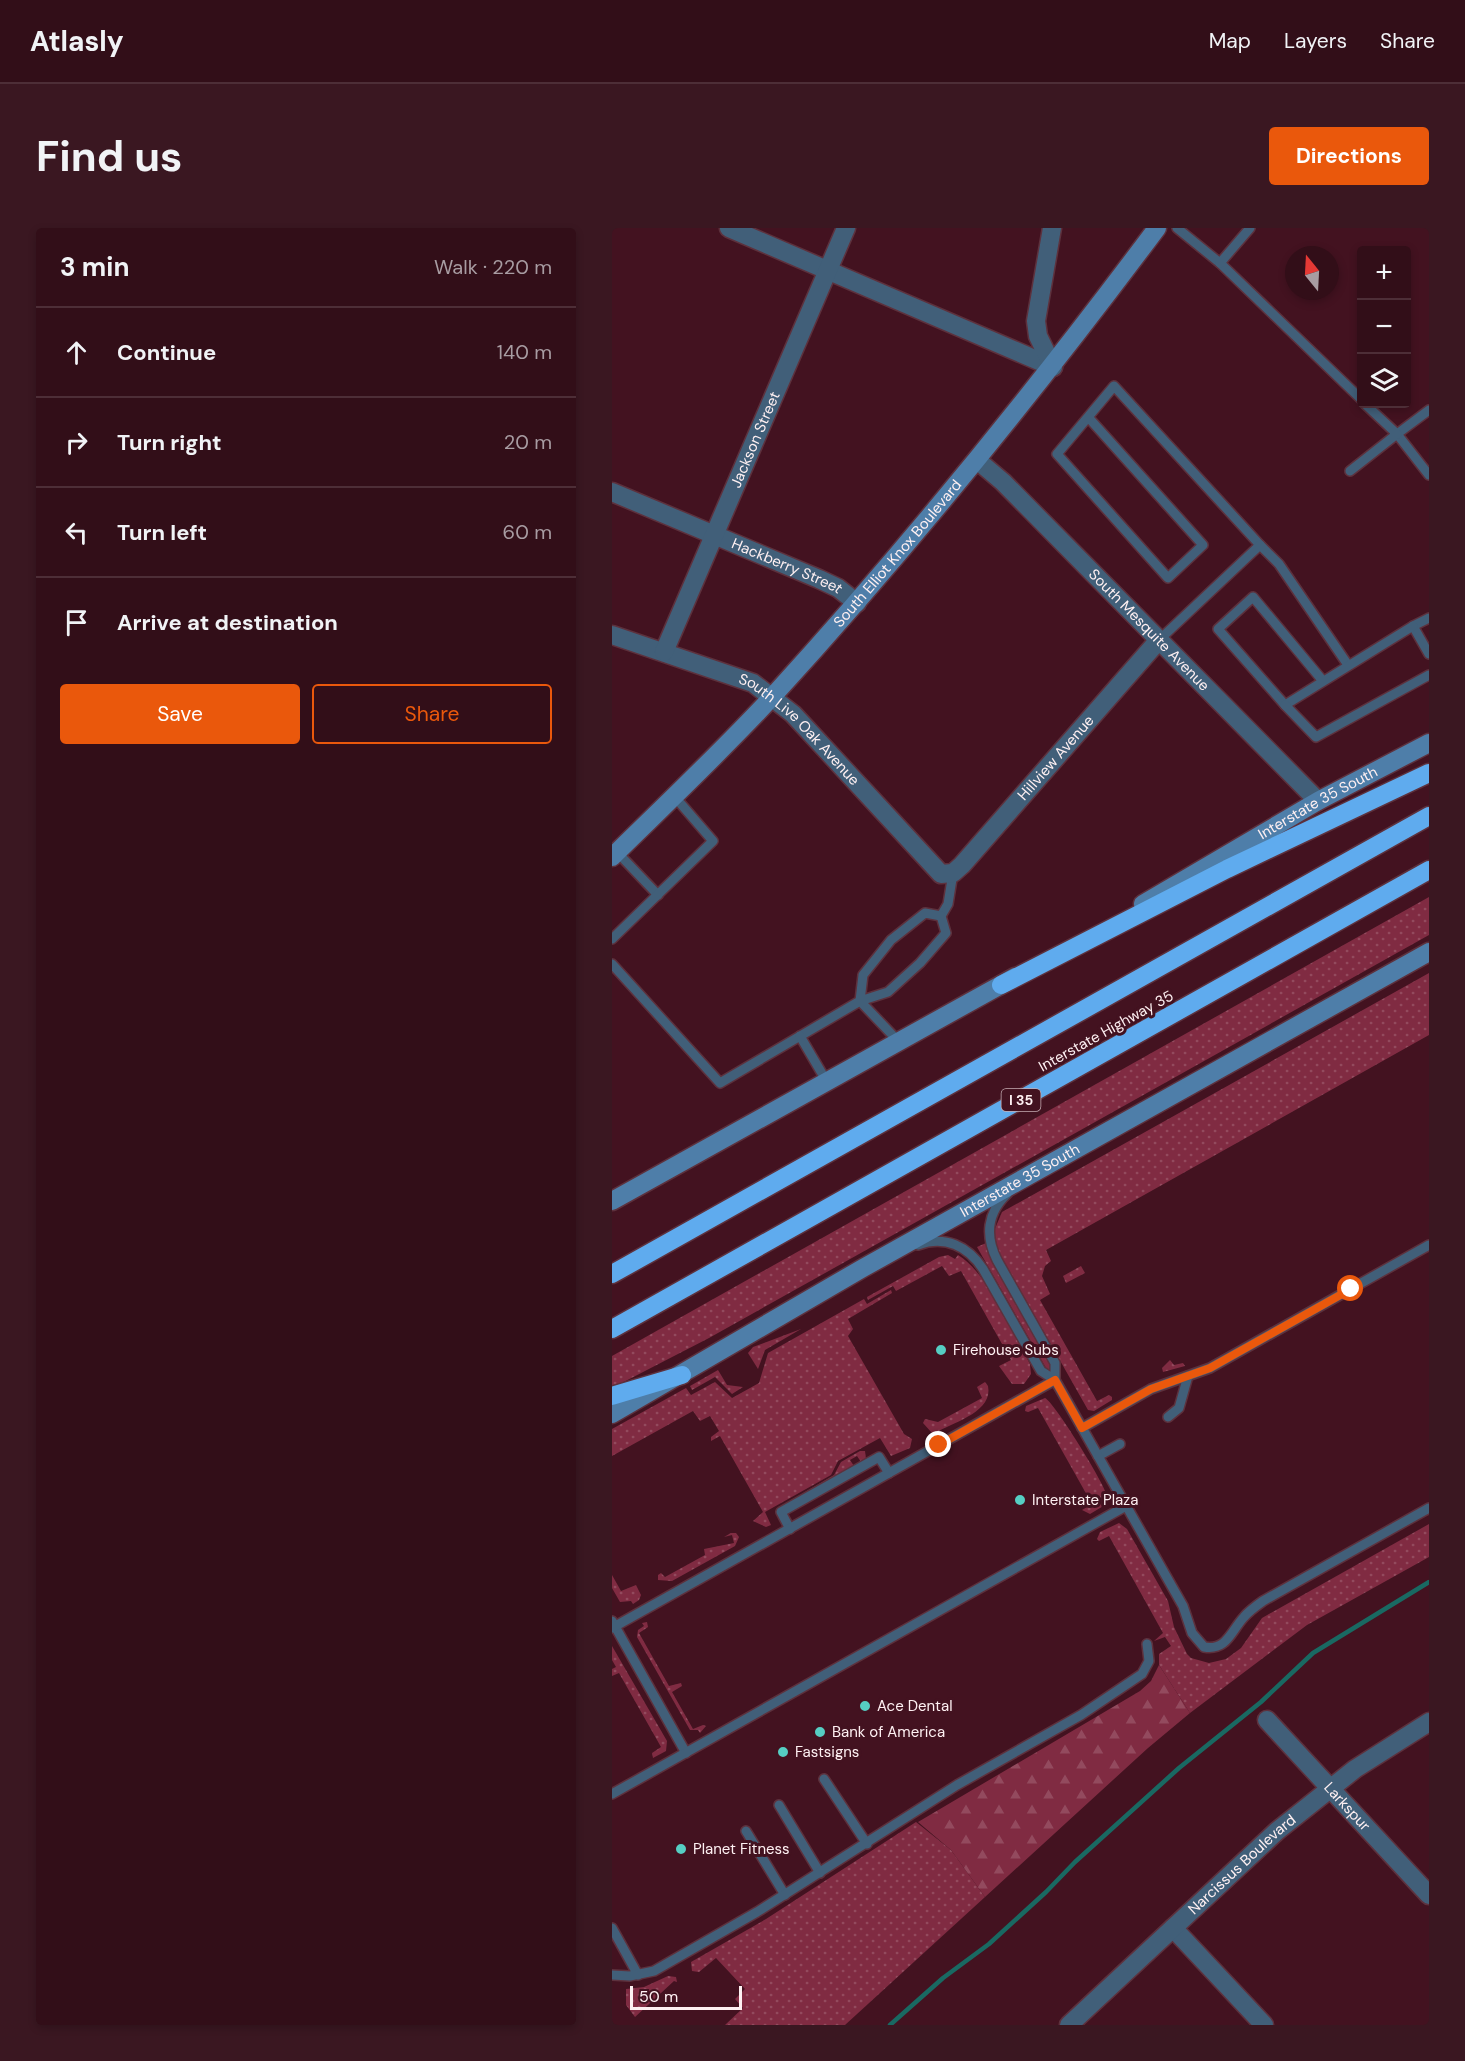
<!DOCTYPE html>
<meta charset="utf-8">
<style>
body{margin:0;font-family:"DM Sans",sans-serif;background:#3a1721;color:#f1f3f6}
.controls{position:absolute;right:18px;top:18px;display:grid;overflow:hidden;border-radius:6px;box-shadow:0 3px 9px #0003}
.controls button{width:54px;height:54px;display:grid;place-items:center;padding:0;border:0;border-bottom:2px solid #4d2e37;background:#320e18;color:#f1f3f6;font:30px sans-serif}
.compass{position:absolute;left:673px;top:18px;width:54px;height:54px;border-radius:50%;background:#320e18;box-shadow:0 3px 9px #0003;rotate:342deg}
.scale{position:absolute;left:18px;bottom:15px;width:112px;box-sizing:border-box;padding-left:6px;border:3px solid #fef0f2;border-top:0;font-size:16px;line-height:21px;white-space:nowrap;color:#fef0f2;-webkit-text-stroke:4px #431220;paint-order:stroke}
.stop{position:absolute;width:18px;height:18px;margin:-14px;border:4px solid #ea580c;border-radius:50%;background:#fff}
.stop.end{background:#ea580c;border-color:#fff;box-shadow:0 2px 6px #0008}
.list{margin:0;padding:0;list-style:none}
h2{display:flex;justify-content:space-between;align-items:center;height:78px;margin:0;padding:0 24px;font-size:26px}
h2 small{font-size:20px;font-weight:400;color:#a89ca2}
.list li{display:grid;grid-template-columns:39px 1fr auto;gap:18px;align-items:center;box-sizing:border-box;height:90px;padding:0 24px;border-top:2px solid #4d2e37}
.list b{display:block;font-size:22px;white-space:nowrap}
.list em{font-size:20px;font-style:normal;color:#a89ca2}
.actions{display:flex;gap:12px;padding:18px 24px}
.actions a{flex:1;padding:14px 0;border:2px solid #ea580c;border-radius:6px;text-align:center;font-size:21px;color:#ea580c}
.actions .main{background:#ea580c;color:#fff}
.icon{flex:none;width:33px;height:33px;fill:none;stroke:currentColor;stroke-width:2;stroke-linecap:round;stroke-linejoin:round}
.map{position:relative;flex:none;width:817px;height:1797px;overflow:hidden;border-radius:6px}
header{display:flex;align-items:center;gap:36px;box-sizing:border-box;height:84px;padding:0 30px;background:#320e18;border-bottom:2px solid #4d2e37}
header strong{font-size:28px}
nav{display:flex;gap:33px;margin-inline-start:auto;font-size:21px}
.intro{display:flex;align-items:center;justify-content:space-between;box-sizing:border-box;height:144px;padding:0 36px}
h1{margin:0;font-size:42px}
.button{padding:15px 27px;border-radius:6px;background:#ea580c;color:#fff;font-size:21px;font-weight:700}
main{display:flex;gap:36px;padding:0 36px}
aside{flex:1;background:#320e18;border-radius:6px;box-shadow:0 3px 9px #0003}
.map>svg:first-child{display:block}
</style>
<header>
<strong>Atlasly</strong>
<nav><a>Map</a><a>Layers</a><a>Share</a></nav>
</header>
<div class="intro"><h1>Find us</h1><a class="button">Directions</a></div>
<main>
<aside>
<h2>3 min<small>Walk · 220 m</small></h2>
<ul class="list">
<li><svg class="icon" aria-label="ahead" viewBox="0 0 24 24"><path d="M12 20V5M6 11l6-6 6 6"/></svg><div><b>Continue</b></div><em>140 m</em></li>
<li><svg class="icon" aria-label="right" viewBox="0 0 24 24"><path d="M7 20v-9h11M14 6l5 5-5 5"/></svg><div><b>Turn right</b></div><em>20 m</em></li>
<li><svg class="icon" aria-label="left" viewBox="0 0 24 24"><path d="M17 20v-9H6M10 6l-5 5 5 5"/></svg><div><b>Turn left</b></div><em>60 m</em></li>
<li><svg class="icon" aria-label="arrive" viewBox="0 0 24 24"><path d="M6 21V4h12l-3 4 3 4H6"/></svg><div><b>Arrive at destination</b></div></li>
</ul>
<div class="actions"><a class="main">Save</a><a>Share</a></div>
</aside>
<div class="map">
<svg width="817" height="1797" viewBox="0 0 817 1797">
<defs>
<pattern id="grass-dots" width="8" height="8" patternUnits="userSpaceOnUse" patternTransform="scale(1.5)"><rect width="8" height="8" fill="#802b42"/><path d="M2 2h.1M6 6h.1" fill="none" stroke="#934a5e" stroke-width="1.8" stroke-linecap="round"/></pattern>
<pattern id="forest-firs" width="22" height="20" patternUnits="userSpaceOnUse" patternTransform="scale(1.5)"><rect width="22" height="20" fill="#802b42"/><path d="M5 1l3.5 6h-7zM16 11l3.5 6h-7z" fill="#934a5e"/></pattern>
</defs>
<rect width="100%" height="100%" fill="#431220"/>
<!-- grass -->
<g fill="url(#grass-dots)">
<polygon points="817,669 817,707 97,1110 0,1160 0,1128"/>
<polygon points="817,745 817,807 434,1022 439,1033 433,1038 430,1048 438,1066 428,1072 485,1173 497,1167 500,1169 500,1172 482,1183 476,1182 386,1023 382,1003 390,984"/>
<polygon points="374,1015 379,1032 438,1137 437,1142 434,1140 365,1019"/>
<path d="M336,1027l7,4 3,-4c29,17 56,78 72,109l1,10 -7,10h-12l-13,-18 12,-6 -50,-89 -12,5 -7,-10 -46,25 -3,-5 -25,14 -1,-3 72,-40z"/>
<polygon points="469,1038 473,1045 454,1055 451,1048"/>
<polygon points="279,1062 280,1065 236,1091 241,1101 236,1108 292,1206 300,1211 298,1220 279,1228 268,1210 226,1233 219,1247 153,1284 159,1297 154,1299 141,1293 151,1284 108,1208 99,1213 99,1209 107,1203 98,1188 88,1193 81,1183 0,1228 0,1201 74,1160 79,1167 103,1154 120,1170 147,1155 156,1125 252,1071 255,1076"/>
<polygon points="189,1101 153,1122 146,1141 136,1125 141,1119"/>
<polygon points="558,1132 562,1137 571,1135 573,1138 551,1144 550,1140"/>
<polygon points="106,1142 115,1157 131,1159 120,1166 103,1149 80,1162 78,1158"/>
<path d="M373,1154l3,4c5,25 -31,35 -49,45l-7,2 -9,-10 2,-4 13,3 44,-24 -5,-11z"/>
<path d="M433,1170c9,4 60,86 62,98 1,4 0,5 -2,9l-15,9 -8,-4 10,-6 -54,-96 -10,4 -3,-1 1,-5z"/>
<polygon points="248,1223 253,1223 254,1231 249,1234 245,1228 238,1232 242,1238 178,1273 222,1247 229,1234"/>
<polygon points="507,1295 515,1301 556,1373 562,1399 575,1426 579,1430 597,1435 614,1431 629,1420 650,1390 817,1296 817,1329 695,1397 578,1485 547,1437 547,1426 559,1418 553,1409 542,1413 551,1405 497,1308 487,1313 485,1311 488,1304"/>
<polygon points="119,1305 124,1305 127,1309 123,1318 60,1353 46,1352 46,1347 49,1345 53,1349 93,1327 92,1321 122,1315 120,1307 112,1309"/>
<polygon points="0,1347 9,1363 24,1357 29,1367 27,1372 21,1376 19,1373 8,1374 0,1360"/>
<polygon points="35,1394 36,1399 27,1405 57,1458 69,1455 70,1458 60,1464 81,1501 91,1497 94,1498 88,1505 86,1502 78,1502 25,1409 26,1402 32,1398 30,1395"/>
<polygon points="0,1418 55,1513 54,1523 41,1530 40,1525 49,1519 7,1445 0,1448 0,1441 4,1439 0,1432"/>
<polygon points="304,1594 339,1622 373,1669 233,1797 113,1797 131,1780 123,1771 133,1761 104,1730 87,1744 80,1743 79,1734 154,1691"/>
<polygon points="56,1748 64,1749 65,1754 62,1753 23,1789 14,1777 14,1761 32,1759"/>
</g>
<!-- forest -->
<polygon fill="url(#forest-firs)" points="547,1437 578,1485 536,1520 373,1669 339,1622 306,1594 528,1463 539,1453"/>
<g fill="none" stroke-linecap="round" stroke-linejoin="round">
<!-- stream -->
<polyline stroke="#196962" stroke-width="4.5" points="278,1797 331,1750 377,1716 434,1664 463,1634 567,1540 649,1474 701,1425 817,1354"/>
<!-- lane casing -->
<g stroke="#5d313d" stroke-width="12">
<g id="lane">
<polyline points="565,0 608,35 750,172"/>
<polyline points="608,35 638,0"/>
<polyline points="817,182 785,206 817,247"/>
<polyline points="476,189 591,317 556,350 445,226 502,158 648,317"/>
<polyline points="738,243 785,206 753,176"/>
<polyline points="817,390 801,398 817,426"/>
<polyline points="546,413 648,317 667,336 736,437"/>
<polyline points="711,453 641,369 606,401 673,477 801,398"/>
<polyline points="673,477 704,509 817,447"/>
<polyline points="5,624 46,667"/>
<polyline points="329,688 336,676 341,645"/>
<polyline points="0,711 101,613 63,569"/>
<polyline points="0,736 108,855 248,773 276,764 308,735 334,705 329,688 313,685 279,712 251,747 248,773 288,815"/>
<polyline points="188,808 215,854"/>
<path d="M306,1017c27,-10 50,1 65,24l58,102 14,9v-17l-58,-103c-12,-24 -10,-47 10,-66"/>
<polyline points="556,1189 567,1180 576,1148"/>
<polyline points="470,1200 539,1161 598,1140 817,1017"/>
<polyline points="486,1228 508,1216"/>
<polyline points="178,1301 169,1284 267,1229 277,1245"/>
<polyline points="0,1393 74,1525"/>
<path d="M0,1400l443,-248 128,226 9,27 12,14c23,4 27,-16 40,-30 5,-6 12,-11 19,-16l166,-93"/>
<polyline points="212,1551 255,1616"/>
<polyline points="0,1566 514,1278"/>
<polyline points="167,1577 208,1645"/>
<polyline points="134,1603 173,1667"/>
<polyline points="0,1700 26,1747"/>
<polyline points="0,1747 18,1748 42,1743 145,1684 345,1557 469,1487 530,1446 537,1433 535,1416"/>
</g>
</g>
<!-- street casing -->
<g stroke="#5d313d" stroke-width="21">
<g id="street">
<polyline points="117,0 441,139"/>
<polyline points="440,0 424,93 426,108 441,139"/>
<path id="s1" d="M365,232l26,22 315,319"/>
<path id="s2" d="M0,264l207,87 19,9 19,15"/>
<path id="s3" d="M0,407l141,48 40,31 148,160 12,-1 9,-8 196,-224"/>
<path id="s4" d="M52,424l182,-424"/>
<path id="s5" d="M655,1492l162,175"/>
<polyline points="561,1700 652,1797"/>
<path id="s6" d="M457,1797l208,-194 78,-62 74,-47"/>
</g>
</g>
<!-- secondary casing -->
<g stroke="#5d313d" stroke-width="21">
<g id="secondary">
<path id="s7" d="M0,629c54,-53 109,-105 160,-160 137,-150 264,-307 385,-469"/>
<path id="s8" d="M531,676l175,-103 111,-58"/>
<polyline points="0,973 403,749"/>
<path id="s9" d="M0,1186l251,-146 566,-316"/>
</g>
</g>
<!-- highway casing -->
<g stroke="#5d313d" stroke-width="21">
<g id="highway">
<polyline points="389,757 615,641 817,545"/>
<polyline points="0,1046 817,588"/>
<polyline points="0,1101 817,642"/>
<polyline points="0,1168 70,1147"/>
</g>
</g>
<!-- lane -->
<use href="#lane" stroke="#415f79" stroke-width="9"/>
<!-- street -->
<use href="#street" stroke="#415f79" stroke-width="18"/>
<!-- secondary -->
<use href="#secondary" stroke="#4e7ea9" stroke-width="18"/>
<!-- highway -->
<use href="#highway" stroke="#5fabee" stroke-width="18"/>
</g>
<g fill="none" stroke-linecap="round" stroke-linejoin="round">
<!-- route -->
<polyline stroke="#ea580c" stroke-width="8" points="327,1217 443,1152 470,1200 539,1161 598,1140 739,1061"/>
</g>
<!-- markers -->
<g fill="#56cec3" stroke="#431220" stroke-width="2">
<circle cx="329" cy="1122" r="6"/>
<circle cx="408" cy="1272" r="6"/>
<circle cx="253" cy="1478" r="6"/>
<circle cx="208" cy="1504" r="6"/>
<circle cx="171" cy="1524" r="6"/>
<circle cx="69" cy="1621" r="6"/>
</g>
<g text-anchor="middle" dominant-baseline="central" stroke-width="6" stroke-linejoin="round" paint-order="stroke">
<!-- shield labels -->
<rect fill="#431220" stroke="#c6adb3" stroke-width="1.5" x="389.5" y="861" width="39" height="22" rx="4.5"/>
<g font-size="14" font-weight="bold" fill="#fef0f2">
<text x="409" y="872">I 35</text>
</g>
<!-- street labels -->
<g font-size="15" fill="#fef0f2" stroke="#431220">
<text stroke="none"><textPath href="#s4" startOffset="231">Jackson Street</textPath></text>
<text stroke="none"><textPath href="#s7" startOffset="417">South Elliot Knox Boulevard</textPath></text>
<text stroke="none"><textPath href="#s2" startOffset="190">Hackberry Street</textPath></text>
<text stroke="none"><textPath href="#s1" startOffset="242">South Mesquite Avenue</textPath></text>
<text stroke="none"><textPath href="#s3" startOffset="214">South Live Oak Avenue</textPath></text>
<text stroke="none"><textPath href="#s3" startOffset="584">Hillview Avenue</textPath></text>
<text stroke="none"><textPath href="#s8" startOffset="202">Interstate 35 South</textPath></text>
<text transform="translate(494 803) rotate(-29)">Interstate Highway 35</text>
<text stroke="none"><textPath href="#s9" startOffset="470">Interstate 35 South</textPath></text>
<text stroke="none"><textPath href="#s5" startOffset="118">Larkspur</textPath></text>
<text stroke="none"><textPath href="#s6" startOffset="236">Narcissus Boulevard</textPath></text>
</g>
<!-- poi labels -->
<g font-size="15" fill="#fef0f2" stroke="#431220" text-anchor="start">
<text x="341" y="1122">Firehouse Subs</text>
<text x="420" y="1272">Interstate Plaza</text>
<text x="265" y="1478">Ace Dental</text>
<text x="220" y="1504">Bank of America</text>
<text x="183" y="1524">Fastsigns</text>
<text x="81" y="1621">Planet Fitness</text>
</g>
</g>
</svg>
<div class="controls">
<button>+</button>
<button>−</button>
<button><svg class="icon" aria-label="layers" viewBox="0 0 24 24"><path d="M12 4l9 5-9 5-9-5zM3 14l9 5 9-5"/></svg></button>
</div>
<svg class="compass" viewBox="-18 -18 36 36"><path d="M0-13l5 13h-10z" fill="#e53935"/><path d="M0 13l5-13h-10z" fill="#a89ca2"/></svg>
<div class="scale">50 m</div>
<div class="stop" style="left:739px;top:1061px"></div>
<div class="stop end" style="left:327px;top:1217px"></div>
</div>
</main>
